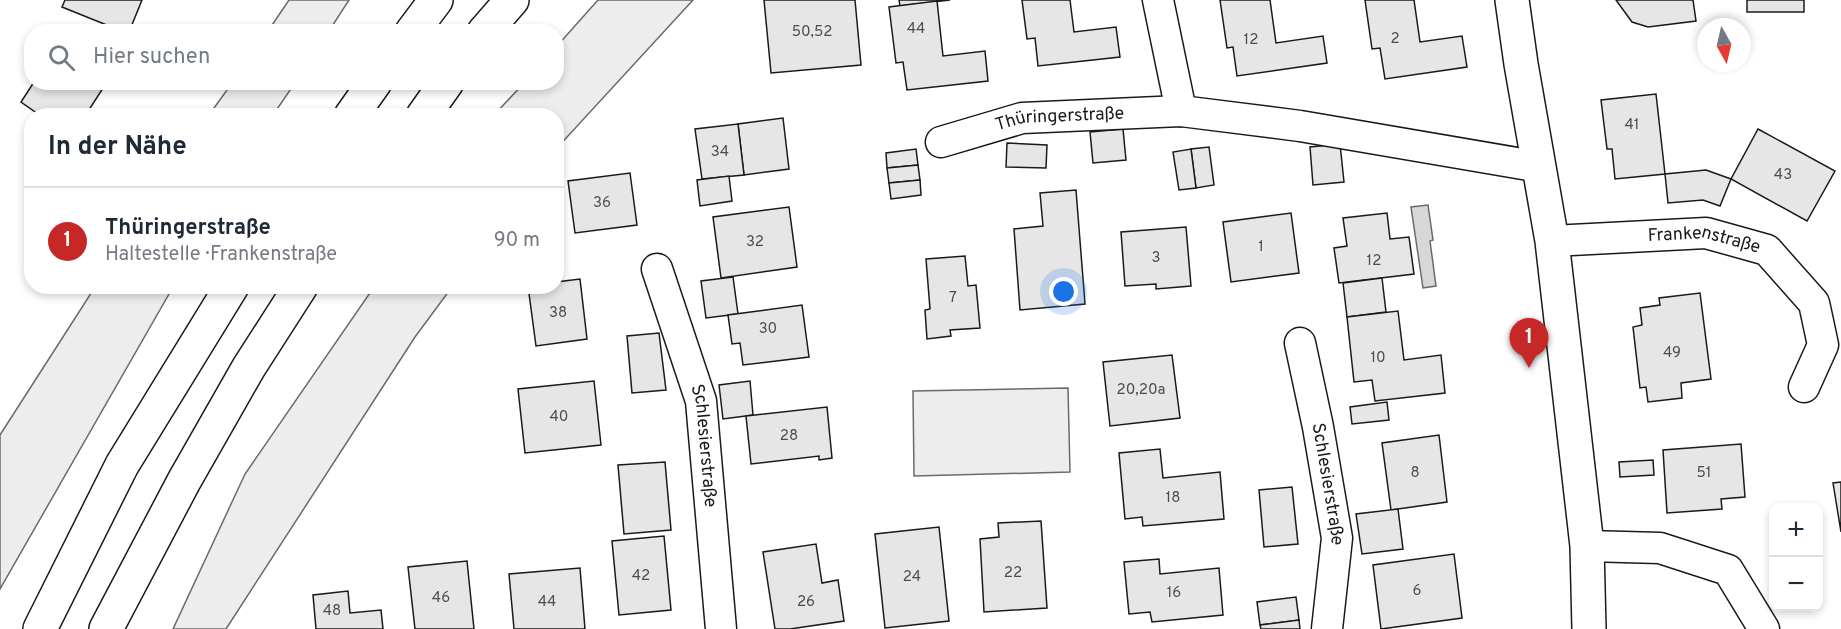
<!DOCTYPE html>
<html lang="de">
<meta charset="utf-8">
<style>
body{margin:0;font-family:Overpass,sans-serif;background:#f6f6f7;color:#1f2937}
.controls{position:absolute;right:18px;bottom:18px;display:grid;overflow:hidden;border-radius:12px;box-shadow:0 3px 9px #0003}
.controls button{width:54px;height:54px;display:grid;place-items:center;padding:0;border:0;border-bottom:2px solid #e0e1e3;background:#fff;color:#1f2937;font:30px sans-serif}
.compass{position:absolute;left:1697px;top:18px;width:54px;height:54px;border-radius:50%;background:#fff;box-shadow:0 3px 9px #0003;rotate:172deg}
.you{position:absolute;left:1064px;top:292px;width:21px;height:21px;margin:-15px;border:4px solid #fff;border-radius:50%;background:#1a73e8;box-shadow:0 0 0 9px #1a73e833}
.badge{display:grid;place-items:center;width:39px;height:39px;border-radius:50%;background:#c62828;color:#fff;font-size:20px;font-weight:700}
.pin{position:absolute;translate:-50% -50px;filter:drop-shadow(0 2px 3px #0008)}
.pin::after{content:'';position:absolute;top:32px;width:21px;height:18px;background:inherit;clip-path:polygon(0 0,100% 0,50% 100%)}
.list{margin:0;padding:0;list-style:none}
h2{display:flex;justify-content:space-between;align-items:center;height:78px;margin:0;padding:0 24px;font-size:26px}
h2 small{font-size:20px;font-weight:400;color:#747a83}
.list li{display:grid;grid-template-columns:39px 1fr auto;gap:18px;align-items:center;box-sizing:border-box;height:108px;padding:0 24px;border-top:2px solid #e0e1e3}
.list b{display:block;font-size:22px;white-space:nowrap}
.list p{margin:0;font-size:20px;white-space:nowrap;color:#747a83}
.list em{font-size:20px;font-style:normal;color:#747a83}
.icon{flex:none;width:33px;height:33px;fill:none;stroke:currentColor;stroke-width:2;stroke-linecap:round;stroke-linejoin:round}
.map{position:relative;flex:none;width:1841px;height:629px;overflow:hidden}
.search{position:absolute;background:#fff;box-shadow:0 3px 9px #0003;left:24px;top:24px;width:540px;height:66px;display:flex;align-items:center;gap:15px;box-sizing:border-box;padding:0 21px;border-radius:24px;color:#747a83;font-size:22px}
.panel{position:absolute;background:#fff;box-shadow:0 3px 9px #0003;left:24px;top:108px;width:540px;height:186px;border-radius:24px}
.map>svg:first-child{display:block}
</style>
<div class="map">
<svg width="1841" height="629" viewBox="0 0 1841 629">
<rect width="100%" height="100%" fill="#fff"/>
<!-- built -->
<g fill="#ededed" stroke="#6a6a6a" stroke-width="1.5">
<polygon points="289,0 349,0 329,31 268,31"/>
<polygon points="598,0 693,0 557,148 556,116 494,115 524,83 556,82 557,46"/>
<polygon points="232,83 232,82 295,83 273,115 209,115"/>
<polygon points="95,287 173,287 0,589 0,435"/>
<polygon points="374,287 452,287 415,337 226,629 173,629 245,474"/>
<polygon points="1068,388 1070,472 914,476 913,391"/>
</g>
<!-- water -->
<polygon fill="#d7d7d7" stroke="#6a6a6a" stroke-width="1.5" points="1428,205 1433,240 1430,241 1436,286 1423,288 1411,207"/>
<!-- building -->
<g fill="#e6e6e6" stroke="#1a1a1a" stroke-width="1.5">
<polygon points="65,0 142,0 129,32 124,32 62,7"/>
<polygon points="764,0 855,0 861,65 771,73"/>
<polygon points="899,0 950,0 900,6"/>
<polygon points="1022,0 1070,0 1074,32 1116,27 1120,57 1038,66 1035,38 1027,39"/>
<polygon points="1220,0 1270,0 1276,43 1323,36 1327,63 1237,76 1233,47 1227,48"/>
<polygon points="1365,0 1414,0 1420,42 1462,36 1467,67 1385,79 1380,48 1372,49"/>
<polygon points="1616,0 1693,0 1696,21 1648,27 1632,22"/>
<rect x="1747" y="0" width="57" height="12"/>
<polygon points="937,1 943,56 985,51 988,81 907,90 903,62 896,63 889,7"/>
<polygon points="34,82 107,82 85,116 41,116 21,102"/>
<polygon points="1656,94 1665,174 1615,179 1612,149 1607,149 1601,100"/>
<polygon points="783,118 789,169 744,175 738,124"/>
<polygon points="738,124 744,175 702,179 695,129"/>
<polygon points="1123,129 1126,160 1093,163 1090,132"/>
<polygon points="1758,129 1835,171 1807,221 1731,179"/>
<polygon points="1007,143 1047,145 1046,168 1006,167"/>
<polygon points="1340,144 1344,182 1313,185 1310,147"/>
<polygon points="1209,147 1214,185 1196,188 1191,149"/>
<polygon points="916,149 918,165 887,168 886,153"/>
<polygon points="1191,149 1196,188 1179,190 1173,152"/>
<polygon points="918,165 920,180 889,183 887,168"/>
<polygon points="1706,170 1731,179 1720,206 1703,200 1668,203 1665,174"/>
<polygon points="630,173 637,225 575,233 568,181"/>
<polygon points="729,176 732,201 700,206 697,180"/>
<polygon points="920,180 921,195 891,199 889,183"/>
<polygon points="1076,190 1085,304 1020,310 1014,229 1043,226 1040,193"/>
<polygon points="789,207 797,267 721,278 713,217"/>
<polygon points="1291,213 1299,273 1231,282 1223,222"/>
<polygon points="1387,213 1390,239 1409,237 1414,274 1339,283 1334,248 1347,246 1343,218"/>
<polygon points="1186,227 1191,286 1156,289 1156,284 1125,286 1121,232"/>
<polygon points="965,256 968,286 976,285 980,328 950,330 951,336 927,339 925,310 930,309 926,259"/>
<polygon points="733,277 738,314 706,318 701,281"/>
<polygon points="1382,278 1386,312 1347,317 1343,283"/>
<polygon points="580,279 587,339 536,346 528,286 556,286 556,282"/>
<polygon points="1700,293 1711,379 1681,383 1682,398 1648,402 1646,387 1640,388 1633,327 1642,325 1640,308 1660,305 1659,298"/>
<polygon points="802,305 809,357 743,365 740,343 732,344 728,315"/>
<polygon points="1398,311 1404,360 1441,355 1445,393 1375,401 1372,380 1354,382 1347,317"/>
<polygon points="659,333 666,390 632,393 627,336"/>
<polygon points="1172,355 1180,418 1110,426 1103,362"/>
<polygon points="594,381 601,445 525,453 518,389"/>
<polygon points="750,381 753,415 723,419 719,385"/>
<polygon points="1387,402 1389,420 1352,424 1350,407"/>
<polygon points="827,407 832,458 819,460 819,456 751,464 746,416"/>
<polygon points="1439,435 1447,502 1391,510 1382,443"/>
<polygon points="1741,444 1745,497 1721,499 1722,509 1667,513 1663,450"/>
<polygon points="1160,449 1163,478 1220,472 1224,519 1143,526 1142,517 1125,519 1119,453"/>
<polygon points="1653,460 1654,475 1620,477 1619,462"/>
<polygon points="665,462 671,530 624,534 618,465"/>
<polygon points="1841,482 1841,532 1833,483"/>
<polygon points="1292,487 1298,544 1264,547 1259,490"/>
<polygon points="1398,509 1403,549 1362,554 1356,514"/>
<polygon points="1041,521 1047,608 984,612 980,539 999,537 998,523"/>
<polygon points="939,527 949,621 885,628 875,534"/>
<polygon points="664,536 671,610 619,615 612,541"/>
<polygon points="816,544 822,583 838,580 844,621 790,629 775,629 763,552"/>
<polygon points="1454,554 1462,618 1381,629 1373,565"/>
<polygon points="1159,559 1160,574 1219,568 1223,615 1152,622 1150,612 1129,614 1124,562"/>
<polygon points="467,561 474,629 415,629 408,567"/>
<polygon points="580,568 585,629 514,629 509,574"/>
<polygon points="348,591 350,613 381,610 383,629 316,629 313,595"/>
<polygon points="1296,597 1299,620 1260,625 1257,602"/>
<polygon points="1299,620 1300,629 1261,629 1260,625"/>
</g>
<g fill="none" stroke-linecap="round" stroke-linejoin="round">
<!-- street casing -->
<g stroke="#1a1a1a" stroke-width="33">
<g id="street">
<polyline points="1158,0 1181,111"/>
<path id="s1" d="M941,142l81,-24 159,-7 119,15 240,41"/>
<path id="s2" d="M1552,241l154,-8 61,17 47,53 9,42 -19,42"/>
<path id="s3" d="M657,269l44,132 20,228"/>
<path id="s4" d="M1300,343l18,84 19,111 -10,91"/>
<polyline points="1587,546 1660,548 1728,570 1764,629"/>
</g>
</g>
<!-- secondary casing -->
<g stroke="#1a1a1a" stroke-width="36">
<polyline id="secondary" points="1512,0 1521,64 1552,241 1587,546 1589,629"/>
</g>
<!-- highway casing -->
<g stroke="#1a1a1a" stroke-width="36">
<g id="highway">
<polyline points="412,32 436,0"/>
<polyline points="484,32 512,0"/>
<polyline points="351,116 375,82"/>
<polyline points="423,116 447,82"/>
<polyline points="40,629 122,465 232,286"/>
<polyline points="106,629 184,481 249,367 301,286"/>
</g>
</g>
<!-- street -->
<use href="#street" stroke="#fff" stroke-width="30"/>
<!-- secondary -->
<use href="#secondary" stroke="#fff" stroke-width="33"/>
<!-- highway -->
<use href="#highway" stroke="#fff" stroke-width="33"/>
</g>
<g text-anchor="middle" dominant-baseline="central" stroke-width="4.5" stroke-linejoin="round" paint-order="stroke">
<!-- number labels -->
<g font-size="15" fill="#4d4d4d">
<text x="916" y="29">44</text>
<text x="812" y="32">50,52</text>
<text x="1395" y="39">2</text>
<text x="1251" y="40">12</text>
<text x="1632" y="125">41</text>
<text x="720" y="152">34</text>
<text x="1783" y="175">43</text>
<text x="602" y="203">36</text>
<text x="755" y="242">32</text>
<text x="1261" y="247">1</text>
<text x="1156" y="258">3</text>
<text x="1374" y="261">12</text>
<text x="953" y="298">7</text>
<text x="558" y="313">38</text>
<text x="768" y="329">30</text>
<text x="1672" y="353">49</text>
<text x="1378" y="358">10</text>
<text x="1141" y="390">20,20a</text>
<text x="559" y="417">40</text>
<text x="789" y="436">28</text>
<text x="1415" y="473">8</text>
<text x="1704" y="473">51</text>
<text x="1173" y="498">18</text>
<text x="1013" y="573">22</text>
<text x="641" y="576">42</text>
<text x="912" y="577">24</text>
<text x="1417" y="591">6</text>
<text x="1174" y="593">16</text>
<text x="441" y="598">46</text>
<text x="547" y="602">44</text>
<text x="806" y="602">26</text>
<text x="332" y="611">48</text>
</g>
<!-- street labels -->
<g font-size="18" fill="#1a1a1a" stroke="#fff">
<text stroke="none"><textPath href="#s1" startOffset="122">Thüringerstraße</textPath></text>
<text stroke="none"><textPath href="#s2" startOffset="153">Frankenstraße</textPath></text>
<text stroke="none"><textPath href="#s3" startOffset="184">Schlesierstraße</textPath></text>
<text stroke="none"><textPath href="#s4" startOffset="144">Schlesierstraße</textPath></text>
</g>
</g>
</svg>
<div class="controls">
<button>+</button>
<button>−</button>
</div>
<svg class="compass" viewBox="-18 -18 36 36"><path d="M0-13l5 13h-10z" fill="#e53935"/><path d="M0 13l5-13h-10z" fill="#747a83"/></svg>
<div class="you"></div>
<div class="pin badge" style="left:1529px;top:368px">1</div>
<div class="search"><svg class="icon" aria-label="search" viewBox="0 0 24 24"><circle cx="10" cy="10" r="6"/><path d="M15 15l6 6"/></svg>Hier suchen</div>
<section class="panel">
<h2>In der Nähe<small></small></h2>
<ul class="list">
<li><span class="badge">1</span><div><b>Thüringerstraße</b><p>Haltestelle · Frankenstraße</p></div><em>90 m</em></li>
</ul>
</section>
</div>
